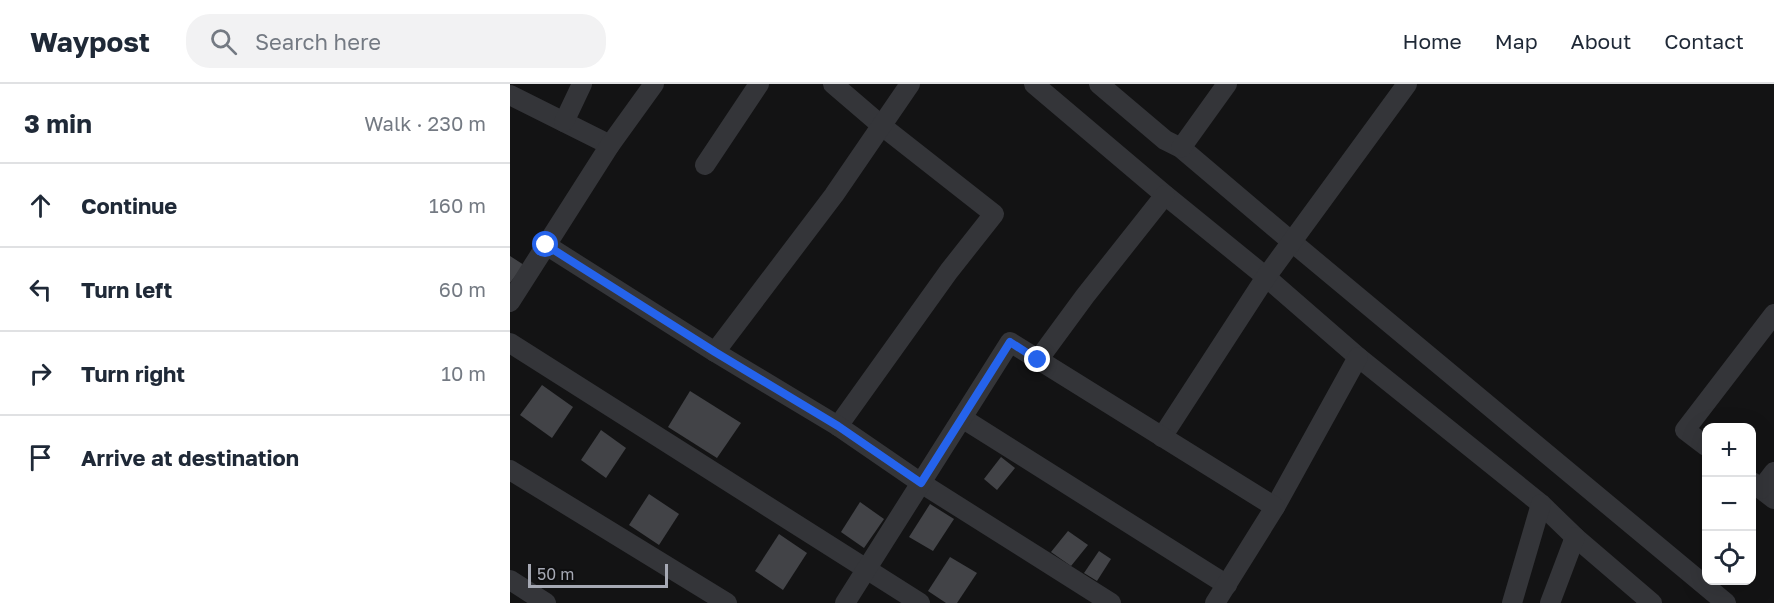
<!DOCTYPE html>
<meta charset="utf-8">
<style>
body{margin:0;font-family:"Golos Text",sans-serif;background:#f2f2f3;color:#1f2937}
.controls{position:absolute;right:18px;bottom:18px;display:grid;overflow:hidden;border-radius:12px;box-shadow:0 6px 24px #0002}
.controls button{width:54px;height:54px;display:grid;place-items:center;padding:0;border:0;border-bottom:2px solid #e0e1e3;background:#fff;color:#1f2937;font:30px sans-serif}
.scale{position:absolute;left:18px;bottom:15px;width:140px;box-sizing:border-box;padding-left:6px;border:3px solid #a6a9b4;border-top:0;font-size:16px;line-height:21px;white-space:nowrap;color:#a6a9b4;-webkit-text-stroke:4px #0e0e0f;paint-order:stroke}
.stop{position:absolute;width:18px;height:18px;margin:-14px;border:4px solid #2563eb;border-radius:50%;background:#fff}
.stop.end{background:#2563eb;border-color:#fff;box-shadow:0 2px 6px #0008}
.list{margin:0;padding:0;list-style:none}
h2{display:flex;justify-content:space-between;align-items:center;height:78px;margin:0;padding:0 24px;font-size:26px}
h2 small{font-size:20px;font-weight:400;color:#747a83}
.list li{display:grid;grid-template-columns:39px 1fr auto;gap:18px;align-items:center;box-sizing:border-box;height:84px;padding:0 24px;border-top:2px solid #e0e1e3}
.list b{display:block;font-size:22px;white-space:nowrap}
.list em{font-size:20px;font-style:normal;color:#747a83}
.icon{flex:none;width:33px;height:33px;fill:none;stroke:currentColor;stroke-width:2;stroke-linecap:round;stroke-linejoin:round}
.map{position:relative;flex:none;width:1264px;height:519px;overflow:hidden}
header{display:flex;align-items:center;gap:36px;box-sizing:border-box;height:84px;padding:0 30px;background:#fff;border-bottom:2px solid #e0e1e3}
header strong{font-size:28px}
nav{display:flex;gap:33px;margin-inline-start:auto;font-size:21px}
.search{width:420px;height:54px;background:#f2f2f3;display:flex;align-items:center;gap:15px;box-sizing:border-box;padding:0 21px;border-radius:24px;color:#747a83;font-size:22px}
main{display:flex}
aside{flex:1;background:#fff}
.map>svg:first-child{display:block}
</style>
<header>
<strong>Waypost</strong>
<div class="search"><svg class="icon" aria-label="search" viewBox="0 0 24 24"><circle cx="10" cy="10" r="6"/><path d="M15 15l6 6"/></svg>Search here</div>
<nav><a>Home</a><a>Map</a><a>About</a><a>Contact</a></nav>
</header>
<main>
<aside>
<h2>3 min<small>Walk · 230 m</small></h2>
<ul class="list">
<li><svg class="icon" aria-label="ahead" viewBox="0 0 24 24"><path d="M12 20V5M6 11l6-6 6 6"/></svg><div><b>Continue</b></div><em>160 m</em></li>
<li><svg class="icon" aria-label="left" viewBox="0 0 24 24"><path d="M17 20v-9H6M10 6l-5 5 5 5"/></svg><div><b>Turn left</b></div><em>60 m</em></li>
<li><svg class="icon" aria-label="right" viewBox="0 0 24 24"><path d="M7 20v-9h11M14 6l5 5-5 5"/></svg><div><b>Turn right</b></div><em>10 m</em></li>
<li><svg class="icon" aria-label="arrive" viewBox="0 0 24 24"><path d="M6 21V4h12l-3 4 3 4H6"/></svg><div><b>Arrive at destination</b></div></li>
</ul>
</aside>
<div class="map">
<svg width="1264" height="519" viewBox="0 0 1264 519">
<rect width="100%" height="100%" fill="#131314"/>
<!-- building -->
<g fill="#424347">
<polygon points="0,172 14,181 0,199"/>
<polygon points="32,301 63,323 42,354 10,331"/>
<polygon points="180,307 231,339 207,374 158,343"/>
<polygon points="91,346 116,364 96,394 71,376"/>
<polygon points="491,373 505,384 487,406 474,395"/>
<polygon points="139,410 169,430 149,461 119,441"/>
<polygon points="350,418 374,435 354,464 331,448"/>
<polygon points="420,420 444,435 423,467 399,453"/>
<polygon points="558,447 578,461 561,482 541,468"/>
<polygon points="269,450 297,469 273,506 245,487"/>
<polygon points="589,467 601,475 587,497 574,489"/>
<polygon points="440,473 467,489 447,519 436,519 418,507"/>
</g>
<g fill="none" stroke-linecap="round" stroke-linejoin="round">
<!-- minor -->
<g stroke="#343539" stroke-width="20">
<polyline points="323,0 372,42 484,130 439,187 328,342"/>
<polyline points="524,0 655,111 756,193 848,273 1031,420 1065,453 1142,519"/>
<polyline points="589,0 655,56 671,64 782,158 1216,519"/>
<polyline points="0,11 100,61"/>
<polyline points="54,38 72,0"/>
<polyline points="671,64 717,0"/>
<polyline points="195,81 249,0"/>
<polyline points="36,161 205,268 328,342 411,399 601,519"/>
<polyline points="0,218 100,61 144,0"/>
<polyline points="0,259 410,519"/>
<polyline points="205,268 324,111 400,0"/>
<polyline points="528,276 575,212 655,111"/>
<polyline points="452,334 717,501"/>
<polyline points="652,353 756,193 897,0"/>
<polyline points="1196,362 1175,346 1264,230"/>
<polyline points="0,386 217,519"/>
<polyline points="1242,398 1264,415"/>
<polyline points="1251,405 1264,388"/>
<polyline points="765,423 848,273"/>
<polyline points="0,496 36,519"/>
<polyline points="335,519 500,258 765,423 705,519"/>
<polyline points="1002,519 1031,420"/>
<polyline points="1040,519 1065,453"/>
</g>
</g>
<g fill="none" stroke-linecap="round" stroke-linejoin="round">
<!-- route -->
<polyline stroke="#2563eb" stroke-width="8" points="36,161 205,268 328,342 411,399 500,258 528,276"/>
</g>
</svg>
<div class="controls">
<button>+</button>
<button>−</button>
<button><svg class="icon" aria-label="locate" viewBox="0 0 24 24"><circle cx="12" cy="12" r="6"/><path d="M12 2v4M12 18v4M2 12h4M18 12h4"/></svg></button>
</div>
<div class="scale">50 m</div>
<div class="stop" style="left:36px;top:161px"></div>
<div class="stop end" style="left:528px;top:276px"></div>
</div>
</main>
